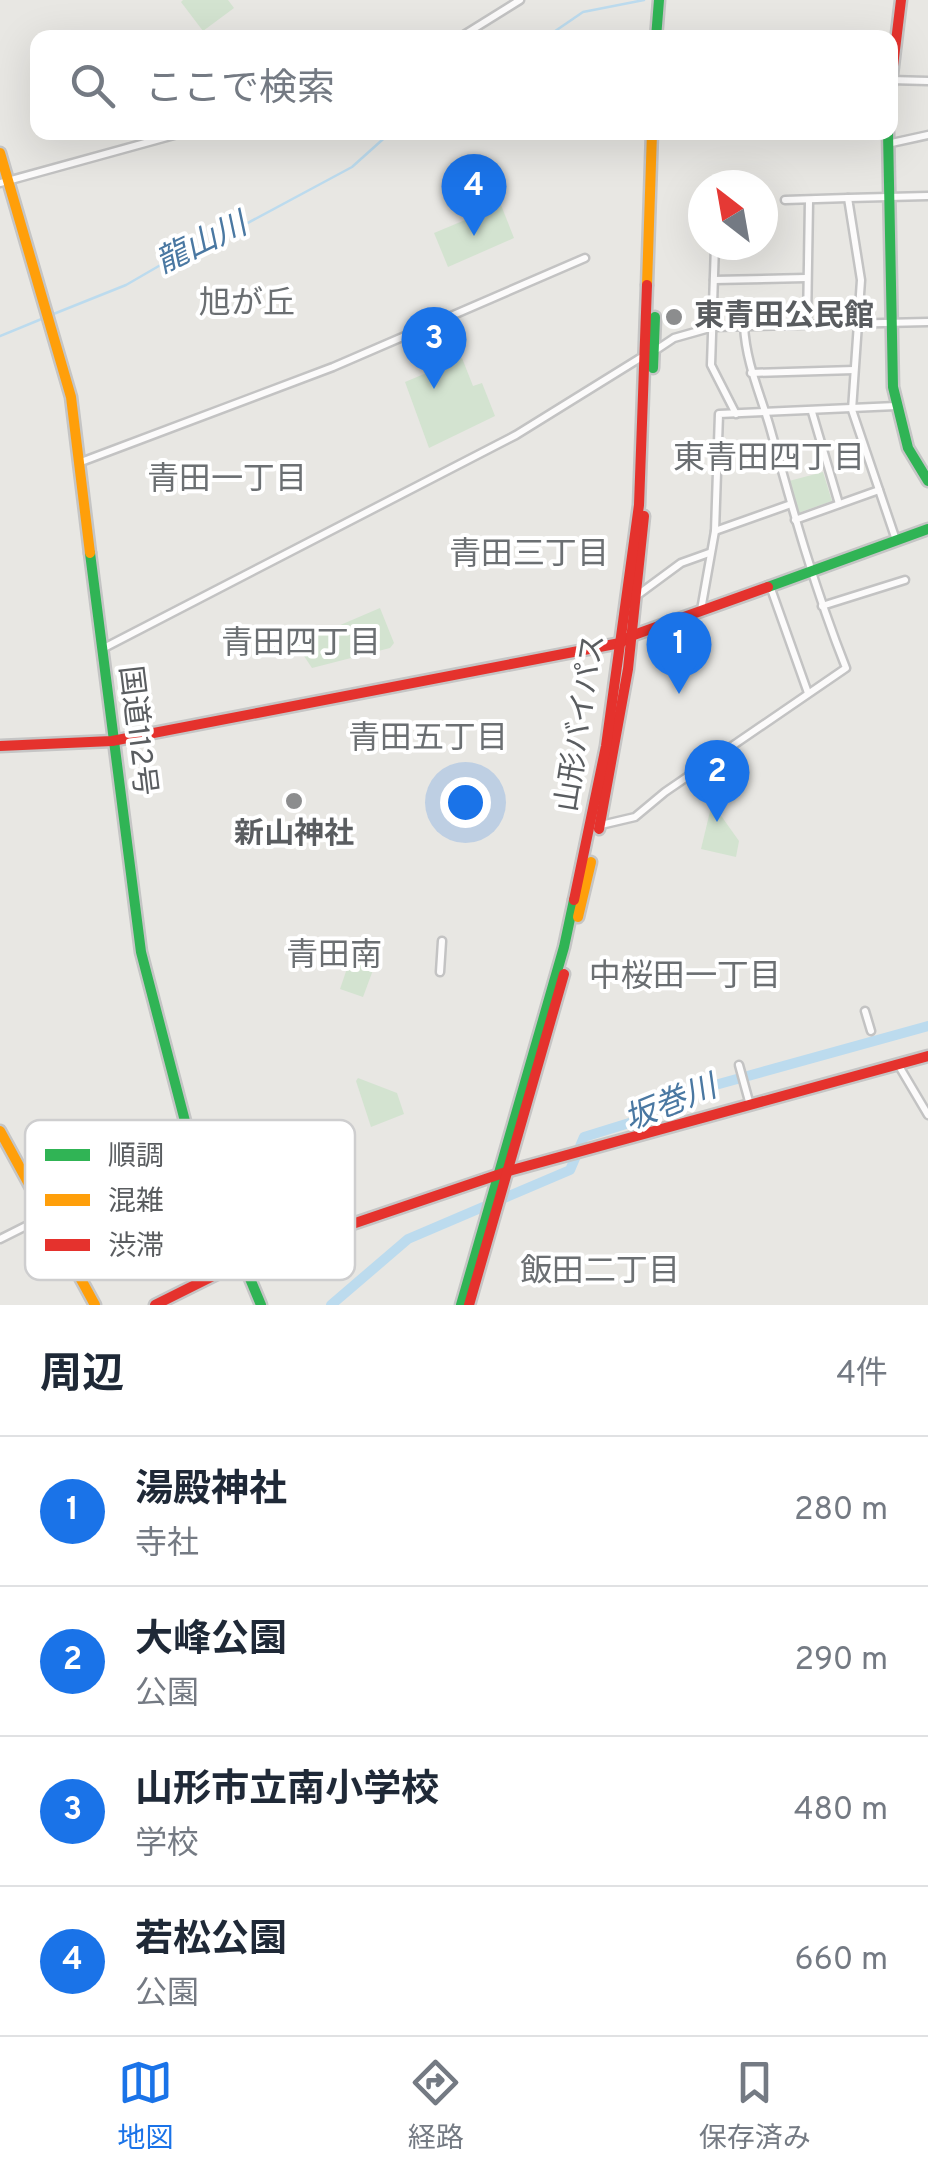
<!DOCTYPE html>
<html lang="ja">
<meta charset="utf-8">
<style>
body{margin:0;font-family:Overpass,"Noto Sans JP",sans-serif;background:#f2f2f3;color:#1f2937}
.compass{position:absolute;left:688px;top:170px;width:90px;height:90px;border-radius:50%;background:#fff;box-shadow:0 10px 40px #0002;rotate:329deg}
.you{position:absolute;left:465px;top:802px;width:35px;height:35px;margin:-25px;border:8px solid #fff;border-radius:50%;background:#1a73e8;box-shadow:0 0 0 15px #1a73e833}
.badge{display:grid;place-items:center;width:65px;height:65px;border-radius:50%;background:#1a73e8;color:#fff;font-size:32px;font-weight:700}
.pin{position:absolute;translate:-50% -82px;filter:drop-shadow(0 2px 5px #0008)}
.pin::after{content:'';position:absolute;top:52px;width:35px;height:30px;background:inherit;clip-path:polygon(0 0,100% 0,50% 100%)}
.list{margin:0;padding:0;list-style:none}
h2{display:flex;justify-content:space-between;align-items:center;height:130px;margin:0;padding:0 40px;font-size:42px}
h2 small{font-size:32px;font-weight:400;color:#747a83}
.list li{display:grid;grid-template-columns:65px 1fr auto;gap:30px;align-items:center;box-sizing:border-box;height:150px;padding:0 40px;border-top:2px solid #e0e1e3}
.list b{display:block;font-size:38px;white-space:nowrap}
.list p{margin:0;font-size:32px;white-space:nowrap;color:#747a83}
.list em{font-size:32px;font-style:normal;color:#747a83}
.icon{flex:none;width:55px;height:55px;fill:none;stroke:currentColor;stroke-width:2;stroke-linecap:round;stroke-linejoin:round}
.map{position:relative;flex:none;width:928px;height:1305px;overflow:hidden}
.search{position:absolute;background:#fff;box-shadow:0 10px 40px #0002;left:30px;right:30px;top:30px;height:110px;display:flex;align-items:center;gap:25px;box-sizing:border-box;padding:0 35px;border-radius:20px;color:#747a83;font-size:38px}
.sheet{height:730px;background:#fff}
nav{display:flex;justify-content:space-around;align-items:center;box-sizing:border-box;height:140px;border-top:2px solid #e0e1e3;background:#fff;font-size:28px;color:#747a83}
nav a{display:grid;justify-items:center;gap:5px}
nav .on{color:#1a73e8}
.map>svg:first-child{display:block}
</style>
<div class="map">
<svg width="928" height="1305" viewBox="0 0 928 1305">
<rect width="100%" height="100%" fill="#e8e7e3"/>
<!-- green -->
<g fill="#d3e3d0">
<polygon points="183,0 228,0 234,8 203,31 181,2"/>
<polygon points="501,205 514,238 448,267 434,233"/>
<polygon points="462,358 473,386 482,383 495,416 429,448 405,382"/>
<polygon points="823,472 832,501 798,513 789,481"/>
<polygon points="380,608 394,643 390,648 312,668 296,644"/>
<polygon points="712,803 739,841 736,857 701,849"/>
<polygon points="355,945 379,954 363,997 340,989"/>
<polygon points="358,1078 397,1093 404,1114 371,1127 356,1081"/>
</g>
<g fill="none" stroke-linecap="round" stroke-linejoin="round">
<!-- stream -->
<g stroke="#bcdbee" stroke-width="2.5">
<polyline points="545,38 583,12 644,0"/>
<polyline points="51,315 126,285 164,263 201,248 352,167 391,132"/>
<polyline points="0,336 44,318"/>
</g>
<!-- river -->
<g stroke="#bcdbee" stroke-width="10">
<polyline points="497,1201 570,1170 584,1137 639,1120 672,1097 928,1026"/>
<polyline points="331,1305 408,1239 483,1207"/>
</g>
<!-- street casing -->
<g stroke="#c3c3c3" stroke-width="11">
<g id="street">
<polyline points="459,38 520,0"/>
<polyline points="890,80 928,81"/>
<polyline points="887,144 928,135"/>
<polyline points="0,183 185,132"/>
<polyline points="785,200 848,198"/>
<polyline points="715,245 711,365 736,414"/>
<polyline points="714,280 806,278"/>
<polyline points="807,324 809,201"/>
<polyline points="656,350 674,338 713,327 928,322"/>
<polyline points="751,373 854,370"/>
<polyline points="812,412 839,504"/>
<polyline points="81,462 333,367 585,258"/>
<polyline points="795,520 879,490"/>
<polyline points="715,531 791,504"/>
<polyline points="896,540 852,410 861,280 848,198 928,196"/>
<polyline points="770,586 808,693"/>
<polyline points="639,594 681,563 709,553"/>
<polyline points="822,606 905,580"/>
<polyline points="701,610 715,531 719,414 896,406"/>
<polyline points="102,649 516,435 645,355"/>
<path d="M601,825l34,-8 30,-25 181,-124c-31,-78 -53,-157 -75,-237 -10,-36 -25,-67 -27,-105"/>
<polyline points="440,972 442,941"/>
<polyline points="865,1011 871,1031"/>
<polyline points="739,1065 750,1105"/>
<polyline points="899,1066 928,1115"/>
<polyline points="0,1239 46,1216"/>
</g>
</g>
<!-- fast casing -->
<g stroke="#c5c5c5" stroke-width="15">
<g id="fast">
<polyline points="656,38 659,0"/>
<polyline points="888,132 893,387 908,448 928,481"/>
<polyline points="653,368 655,317"/>
<polyline points="90,553 141,952 186,1125 261,1305"/>
<polyline points="768,587 928,529"/>
<polyline points="461,1305 564,947 574,900"/>
</g>
</g>
<!-- slow casing -->
<g stroke="#c5c5c5" stroke-width="15">
<g id="slow">
<polyline points="0,153 71,397 90,553"/>
<polyline points="647,285 652,132"/>
<polyline points="578,917 591,862"/>
<polyline points="0,1131 95,1305"/>
</g>
</g>
<!-- jam casing -->
<g stroke="#c5c5c5" stroke-width="15">
<g id="jam">
<polyline points="890,91 901,0"/>
<polyline points="0,746 112,741 620,643 631,636 768,587"/>
<polyline points="599,829 628,669 644,516"/>
<polyline points="574,900 606,746 639,505 647,285"/>
<polyline points="155,1305 243,1261 509,1171 928,1056"/>
<polyline points="469,1305 564,974"/>
</g>
</g>
<!-- street -->
<use href="#street" stroke="#fcfbfb" stroke-width="6"/>
<!-- fast -->
<use href="#fast" stroke="#30b455" stroke-width="10"/>
<!-- slow -->
<use href="#slow" stroke="#ff9f0a" stroke-width="10"/>
<!-- jam -->
<use href="#jam" stroke="#e5322d" stroke-width="10"/>
</g>
<!-- markers -->
<g fill="#8c8d8e" stroke="#fff" stroke-width="4">
<circle cx="674" cy="317" r="10"/>
<circle cx="294" cy="801" r="10"/>
</g>
<g text-anchor="middle" dominant-baseline="central" stroke-width="8" stroke-linejoin="round" paint-order="stroke">
<!-- poi labels -->
<g font-size="30" font-weight="bold" fill="#5a5d60" stroke="#fff" text-anchor="start">
<text x="694" y="317">東青田公民館</text>
<text x="294" y="835" text-anchor="middle">新山神社</text>
</g>
<!-- street labels -->
<g font-size="30" fill="#5a5d60" stroke="#fff">
<text transform="translate(582 723) rotate(-81)">山形バイパス</text>
<text transform="translate(136 731) rotate(83)">国道112号</text>
</g>
<!-- water labels -->
<g font-size="32" font-style="italic" fill="#4a78a2" stroke="#fff">
<text transform="translate(202 245) rotate(-26)">龍山川</text>
<text transform="translate(671 1105) rotate(-22)">坂巻川</text>
</g>
<!-- neighbourhood labels -->
<g font-size="32" fill="#6b6f72" stroke="#fff">
<text x="247" y="305">旭が丘</text>
<text x="769" y="460">東青田四丁目</text>
<text x="227" y="481">青田一丁目</text>
<text x="529" y="556">青田三丁目</text>
<text x="301" y="645">青田四丁目</text>
<text x="428" y="740">青田五丁目</text>
<text x="334" y="957">青田南</text>
<text x="685" y="978">中桜田一丁目</text>
<text x="600" y="1273">飯田二丁目</text>
</g>
</g>
<!-- legend -->
<rect x="25" y="1120" width="330" height="160" rx="15" fill="#fff" stroke="#cececf" stroke-width="2.5"/>
<rect x="45" y="1149" width="45" height="12" fill="#30b455"/>
<rect x="45" y="1194" width="45" height="12" fill="#ff9f0a"/>
<rect x="45" y="1239" width="45" height="12" fill="#e5322d"/>
<g font-size="28" fill="#5a5d60">
<text x="108" y="1165">順調</text>
<text x="108" y="1210">混雑</text>
<text x="108" y="1255">渋滞</text>
</g>
</svg>
<svg class="compass" viewBox="-18 -18 36 36"><path d="M0-13l5 13h-10z" fill="#e53935"/><path d="M0 13l5-13h-10z" fill="#747a83"/></svg>
<div class="you"></div>
<div class="pin badge" style="left:679px;top:694px">1</div>
<div class="pin badge" style="left:717px;top:822px">2</div>
<div class="pin badge" style="left:434px;top:389px">3</div>
<div class="pin badge" style="left:474px;top:236px">4</div>
<div class="search"><svg class="icon" aria-label="search" viewBox="0 0 24 24"><circle cx="10" cy="10" r="6"/><path d="M15 15l6 6"/></svg>ここで検索</div>
</div>
<section class="sheet">
<h2>周辺<small>4件</small></h2>
<ul class="list">
<li><span class="badge">1</span><div><b>湯殿神社</b><p>寺社</p></div><em>280 m</em></li>
<li><span class="badge">2</span><div><b>大峰公園</b><p>公園</p></div><em>290 m</em></li>
<li><span class="badge">3</span><div><b>山形市立南小学校</b><p>学校</p></div><em>480 m</em></li>
<li><span class="badge">4</span><div><b>若松公園</b><p>公園</p></div><em>660 m</em></li>
</ul>
</section>
<nav>
<a class="on"><svg class="icon" aria-label="map" viewBox="0 0 24 24"><path d="M3 6l6-2 6 2 6-2v14l-6 2-6-2-6 2zM9 4v14M15 6v14"/></svg>地図</a>
<a><svg class="icon" aria-label="directions" viewBox="0 0 24 24"><path d="M12 3l9 9-9 9-9-9zM9 14v-3h6M13 9l2 2-2 2"/></svg>経路</a>
<a><svg class="icon" aria-label="saved" viewBox="0 0 24 24"><path d="M7 4h10v16l-5-4-5 4z"/></svg>保存済み</a>
</nav>
